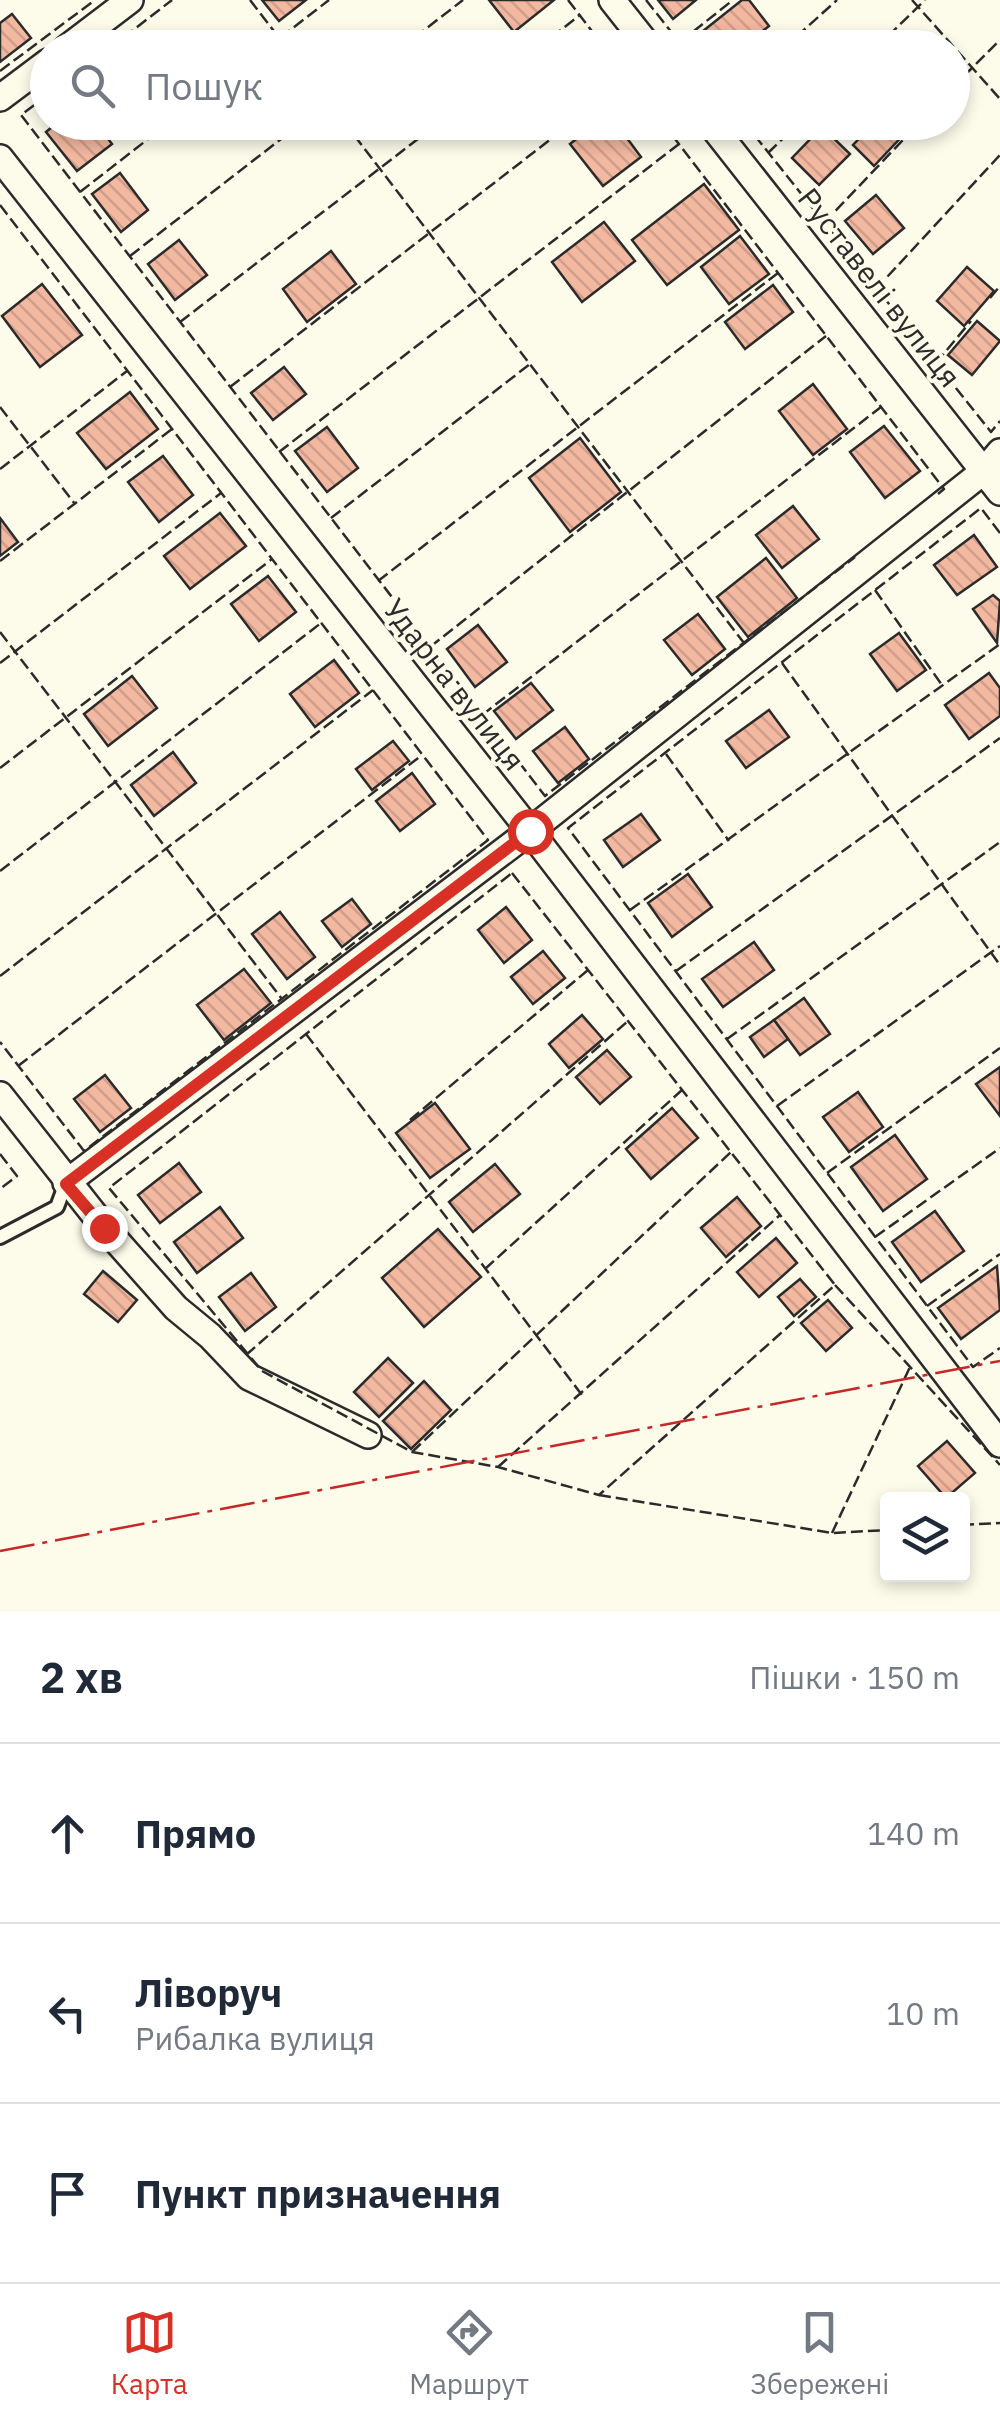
<!DOCTYPE html>
<html lang="uk">
<meta charset="utf-8">
<style>
body{margin:0;font-family:"IBM Plex Sans",sans-serif;background:#f2f2f3;color:#1f2937}
.controls{position:absolute;right:30px;bottom:30px;display:grid;overflow:hidden;border-radius:10px;box-shadow:0 5px 15px #0003}
.controls button{width:90px;height:90px;display:grid;place-items:center;padding:0;border:0;border-bottom:2px solid #e0e1e3;background:#fff;color:#1f2937;font:50px sans-serif}
.stop{position:absolute;width:30px;height:30px;margin:-22px;border:8px solid #d93025;border-radius:50%;background:#fff}
.stop.end{background:#d93025;border-color:#fff;box-shadow:0 2px 10px #0008}
.list{margin:0;padding:0;list-style:none}
h2{display:flex;justify-content:space-between;align-items:center;height:130px;margin:0;padding:0 40px;font-size:42px}
h2 small{font-size:32px;font-weight:400;color:#747a83}
.list li{display:grid;grid-template-columns:65px 1fr auto;gap:30px;align-items:center;box-sizing:border-box;height:180px;padding:0 40px;border-top:2px solid #e0e1e3}
.list b{display:block;font-size:38px;white-space:nowrap}
.list p{margin:0;font-size:32px;white-space:nowrap;color:#747a83}
.list em{font-size:32px;font-style:normal;color:#747a83}
.icon{flex:none;width:55px;height:55px;fill:none;stroke:currentColor;stroke-width:2;stroke-linecap:round;stroke-linejoin:round}
.map{position:relative;flex:none;width:1000px;height:1612px;overflow:hidden}
.search{position:absolute;background:#fff;box-shadow:0 5px 15px #0003;left:30px;right:30px;top:30px;height:110px;display:flex;align-items:center;gap:25px;box-sizing:border-box;padding:0 35px;border-radius:55px;color:#747a83;font-size:38px}
.sheet{height:670px;background:#fff}
nav{display:flex;justify-content:space-around;align-items:center;box-sizing:border-box;height:140px;border-top:2px solid #e0e1e3;background:#fff;font-size:28px;color:#747a83}
nav a{display:grid;justify-items:center;gap:5px}
nav .on{color:#d93025}
.map>svg:first-child{display:block}
</style>
<div class="map">
<svg width="1000" height="1612" viewBox="0 0 1000 1612">
<defs>
<pattern id="building-back-hatch" width="6" height="6" patternUnits="userSpaceOnUse" patternTransform="scale(2.5)"><rect width="6" height="6" fill="#f2b8a0"/><path d="M-1 5l2 2M0 0l6 6M5-1l2 2" fill="none" stroke="#d09e8a"/></pattern>
</defs>
<rect width="100%" height="100%" fill="#fdfbea"/>
<!-- building -->
<g fill="url(#building-back-hatch)" stroke="#2b2b2b" stroke-width="2.5">
<polygon points="262,0 306,0 279,21"/>
<polygon points="489,0 554,0 514,32"/>
<polygon points="658,0 696,0 673,19"/>
<polygon points="742,0 749,0 769,26 742,48 708,48 698,35"/>
<polygon points="12,14 31,38 0,62 0,23"/>
<polygon points="58,122 95,122 112,144 77,171 46,132"/>
<polygon points="598,122 615,122 641,157 603,186 570,144"/>
<polygon points="875,122 896,122 906,132 874,166 853,145"/>
<polygon points="822,127 850,154 819,185 792,158"/>
<polygon points="120,173 148,210 121,232 92,194"/>
<polygon points="704,184 739,230 667,285 632,240"/>
<polygon points="876,195 904,228 873,254 845,221"/>
<polygon points="604,222 635,261 582,302 552,262"/>
<polygon points="740,236 769,274 729,304 701,267"/>
<polygon points="179,240 207,275 175,300 148,264"/>
<polygon points="331,251 356,284 307,322 283,289"/>
<polygon points="967,267 994,291 964,326 937,301"/>
<polygon points="42,284 82,335 40,367 2,316"/>
<polygon points="773,285 793,312 745,349 725,322"/>
<polygon points="977,321 1000,341 972,375 948,355"/>
<polygon points="284,367 306,394 273,420 251,393"/>
<polygon points="813,384 847,429 813,455 779,411"/>
<polygon points="130,392 158,429 106,469 77,433"/>
<polygon points="884,426 920,471 885,498 850,452"/>
<polygon points="327,427 358,468 327,492 295,451"/>
<polygon points="580,438 621,492 570,532 529,478"/>
<polygon points="163,456 193,495 159,522 128,482"/>
<polygon points="793,506 819,539 782,568 756,535"/>
<polygon points="220,513 246,546 190,589 164,556"/>
<polygon points="0,518 18,542 0,556"/>
<polygon points="974,535 997,567 957,595 934,565"/>
<polygon points="766,558 797,598 748,637 717,597"/>
<polygon points="268,576 296,612 259,641 231,604"/>
<polygon points="993,595 1000,601 997,643 973,609"/>
<polygon points="698,614 725,649 692,675 664,640"/>
<polygon points="478,625 507,662 475,687 447,649"/>
<polygon points="899,633 926,670 897,691 870,654"/>
<polygon points="334,660 359,693 315,727 290,694"/>
<polygon points="989,673 1000,688 1000,716 969,739 945,705"/>
<polygon points="132,676 157,708 108,746 84,714"/>
<polygon points="531,683 553,710 516,739 494,711"/>
<polygon points="769,710 789,737 746,768 726,741"/>
<polygon points="565,727 589,759 558,783 533,751"/>
<polygon points="393,741 409,761 372,790 356,769"/>
<polygon points="173,752 196,783 154,816 131,785"/>
<polygon points="412,773 435,804 400,831 376,801"/>
<polygon points="641,814 660,840 623,867 604,840"/>
<polygon points="688,874 712,907 672,937 648,903"/>
<polygon points="352,899 371,924 342,947 322,921"/>
<polygon points="506,907 532,940 504,963 478,930"/>
<polygon points="280,912 315,957 287,979 252,934"/>
<polygon points="754,942 774,970 723,1007 702,979"/>
<polygon points="543,951 565,978 533,1004 511,977"/>
<polygon points="244,969 271,1003 224,1040 197,1005"/>
<polygon points="804,998 830,1034 800,1055 774,1020"/>
<polygon points="582,1015 603,1039 569,1068 549,1044"/>
<polygon points="774,1020 788,1039 764,1057 750,1037"/>
<polygon points="607,1050 631,1077 600,1104 576,1077"/>
<polygon points="1000,1067 1000,1116 976,1084"/>
<polygon points="105,1075 131,1108 100,1132 74,1099"/>
<polygon points="858,1092 883,1127 849,1152 823,1117"/>
<polygon points="435,1103 470,1149 430,1178 396,1133"/>
<polygon points="672,1108 698,1138 651,1179 626,1149"/>
<polygon points="895,1135 927,1179 883,1211 851,1167"/>
<polygon points="179,1163 201,1192 160,1223 138,1195"/>
<polygon points="495,1164 520,1194 473,1232 449,1202"/>
<polygon points="737,1197 761,1226 726,1257 701,1228"/>
<polygon points="220,1207 243,1238 197,1273 174,1242"/>
<polygon points="935,1211 964,1251 921,1282 892,1242"/>
<polygon points="438,1229 481,1277 424,1327 382,1278"/>
<polygon points="776,1238 797,1263 759,1297 737,1272"/>
<polygon points="997,1266 1000,1310 961,1339 938,1308"/>
<polygon points="103,1271 137,1300 118,1322 84,1294"/>
<polygon points="251,1273 276,1307 245,1331 219,1297"/>
<polygon points="800,1279 816,1297 794,1316 778,1297"/>
<polygon points="828,1300 852,1328 826,1351 801,1323"/>
<polygon points="388,1358 413,1383 379,1417 354,1392"/>
<polygon points="424,1381 451,1410 411,1449 383,1421"/>
<polygon points="947,1441 975,1473 946,1498 918,1466"/>
</g>
<g fill="none" stroke-linecap="round" stroke-linejoin="round">
<!-- service casing -->
<g stroke="#2b2b2b" stroke-width="18">
<polyline id="service" points="0,1237 57,1207 66,1183"/>
</g>
<!-- minor casing -->
<g stroke="#2b2b2b" stroke-width="30">
<g id="minor">
<polyline points="612,0 650,48"/>
<polyline points="67,48 130,0"/>
<polyline points="0,98 48,62"/>
<polyline points="709,122 1000,492"/>
<polyline points="0,158 530,831 1000,1444"/>
<polyline points="0,1095 105,1228 176,1308 210,1336 249,1377 368,1435"/>
<polyline points="66,1183 530,831 984,471 1000,452"/>
</g>
</g>
<!-- service -->
<use href="#service" stroke="#fdfbea" stroke-width="12"/>
<!-- minor -->
<use href="#minor" stroke="#fdfbea" stroke-width="25"/>
<!-- fence -->
<g stroke="#2b2b2b" stroke-width="2.5" stroke-dasharray="12 5" stroke-linecap="butt">
<polyline points="250,0 287,48"/>
<polyline points="568,0 605,48"/>
<polyline points="646,0 684,48"/>
<polyline points="912,0 1000,99"/>
<polyline points="680,42 733,0"/>
<polyline points="110,48 172,0"/>
<polyline points="267,48 329,0"/>
<polyline points="401,48 463,0"/>
<polyline points="538,48 580,15"/>
<polyline points="784,48 837,0"/>
<polyline points="876,48 925,0"/>
<polyline points="0,71 95,0"/>
<polyline points="952,88 1000,40"/>
<polyline points="48,95 21,115 545,796 855,557"/>
<polyline points="344,122 744,643"/>
<polyline points="662,122 944,489 938,494"/>
<polyline points="744,122 991,432 1000,421"/>
<polyline points="768,153 800,122"/>
<polyline points="80,192 170,122"/>
<polyline points="0,205 488,840 84,1151 0,1042"/>
<polyline points="824,223 920,122"/>
<polyline points="130,256 303,122"/>
<polyline points="876,289 1000,155"/>
<polyline points="990,298 1000,286"/>
<polyline points="180,322 440,122"/>
<polyline points="936,363 971,321"/>
<polyline points="230,387 573,122"/>
<polyline points="0,407 75,504"/>
<polyline points="279,452 679,144"/>
<polyline points="0,469 127,371"/>
<polyline points="331,518 530,364"/>
<polyline points="1000,533 981,508 568,828 973,1367 1000,1348"/>
<polyline points="0,561 172,429"/>
<polyline points="378,581 778,273"/>
<polyline points="875,590 942,685"/>
<polyline points="0,632 282,999"/>
<polyline points="430,647 826,336"/>
<polyline points="0,663 221,493"/>
<polyline points="782,663 1000,965"/>
<polyline points="482,715 881,407"/>
<polyline points="666,754 729,841"/>
<polyline points="0,768 272,559"/>
<polyline points="0,871 321,623"/>
<polygon points="512,873 835,1285 599,1495 498,1467 412,1452 262,1371 109,1188"/>
<polyline points="630,910 1000,644"/>
<polyline points="676,971 1000,738"/>
<polyline points="0,976 373,690"/>
<polyline points="306,1034 582,1395"/>
<polyline points="727,1039 1000,842"/>
<polyline points="18,1066 422,755"/>
<polyline points="777,1106 1000,946"/>
<polyline points="410,1120 588,970"/>
<polyline points="0,1154 17,1176 0,1189"/>
<polyline points="827,1173 1000,1048"/>
<polyline points="875,1237 1000,1148"/>
<polyline points="485,1269 682,1090"/>
<polyline points="835,1285 1000,1465"/>
<polyline points="927,1306 1000,1254"/>
<polyline points="246,1355 628,1021"/>
<polyline points="412,1452 731,1152"/>
<polyline points="498,1467 780,1215"/>
<polyline points="599,1495 832,1533 888,1530"/>
<polyline points="962,1525 1000,1523"/>
<polyline points="832,1533 910,1367"/>
</g>
<!-- power -->
<polyline stroke="#c62828" stroke-width="2.5" stroke-dasharray="35 8 5 8" stroke-linecap="butt" points="0,1551 1000,1361"/>
</g>
<g fill="none" stroke-linecap="round" stroke-linejoin="round">
<!-- route -->
<polyline stroke="#d93025" stroke-width="12" points="104,1228 66,1184 530,831"/>
</g>
<g text-anchor="middle" dominant-baseline="central" stroke-width="8" stroke-linejoin="round" paint-order="stroke">
<!-- street labels -->
<g font-size="30" fill="#2b2b2b" stroke="#fdfbea">
<text transform="translate(880 287) rotate(52)">Руставелі вулиця</text>
<text transform="translate(455 684) rotate(52)">Ударна вулиця</text>
</g>
</g>
</svg>
<div class="controls">
<button><svg class="icon" aria-label="layers" viewBox="0 0 24 24"><path d="M12 4l9 5-9 5-9-5zM3 14l9 5 9-5"/></svg></button>
</div>
<div class="stop" style="left:530px;top:831px"></div>
<div class="stop end" style="left:104px;top:1228px"></div>
<div class="search"><svg class="icon" aria-label="search" viewBox="0 0 24 24"><circle cx="10" cy="10" r="6"/><path d="M15 15l6 6"/></svg>Пошук</div>
</div>
<section class="sheet">
<h2>2 хв<small>Пішки · 150 m</small></h2>
<ul class="list">
<li><svg class="icon" aria-label="ahead" viewBox="0 0 24 24"><path d="M12 20V5M6 11l6-6 6 6"/></svg><div><b>Прямо</b></div><em>140 m</em></li>
<li><svg class="icon" aria-label="left" viewBox="0 0 24 24"><path d="M17 20v-9H6M10 6l-5 5 5 5"/></svg><div><b>Ліворуч</b><p>Рибалка вулиця</p></div><em>10 m</em></li>
<li><svg class="icon" aria-label="arrive" viewBox="0 0 24 24"><path d="M6 21V4h12l-3 4 3 4H6"/></svg><div><b>Пункт призначення</b></div></li>
</ul>
</section>
<nav>
<a class="on"><svg class="icon" aria-label="map" viewBox="0 0 24 24"><path d="M3 6l6-2 6 2 6-2v14l-6 2-6-2-6 2zM9 4v14M15 6v14"/></svg>Карта</a>
<a><svg class="icon" aria-label="directions" viewBox="0 0 24 24"><path d="M12 3l9 9-9 9-9-9zM9 14v-3h6M13 9l2 2-2 2"/></svg>Маршрут</a>
<a><svg class="icon" aria-label="saved" viewBox="0 0 24 24"><path d="M7 4h10v16l-5-4-5 4z"/></svg>Збережені</a>
</nav>
